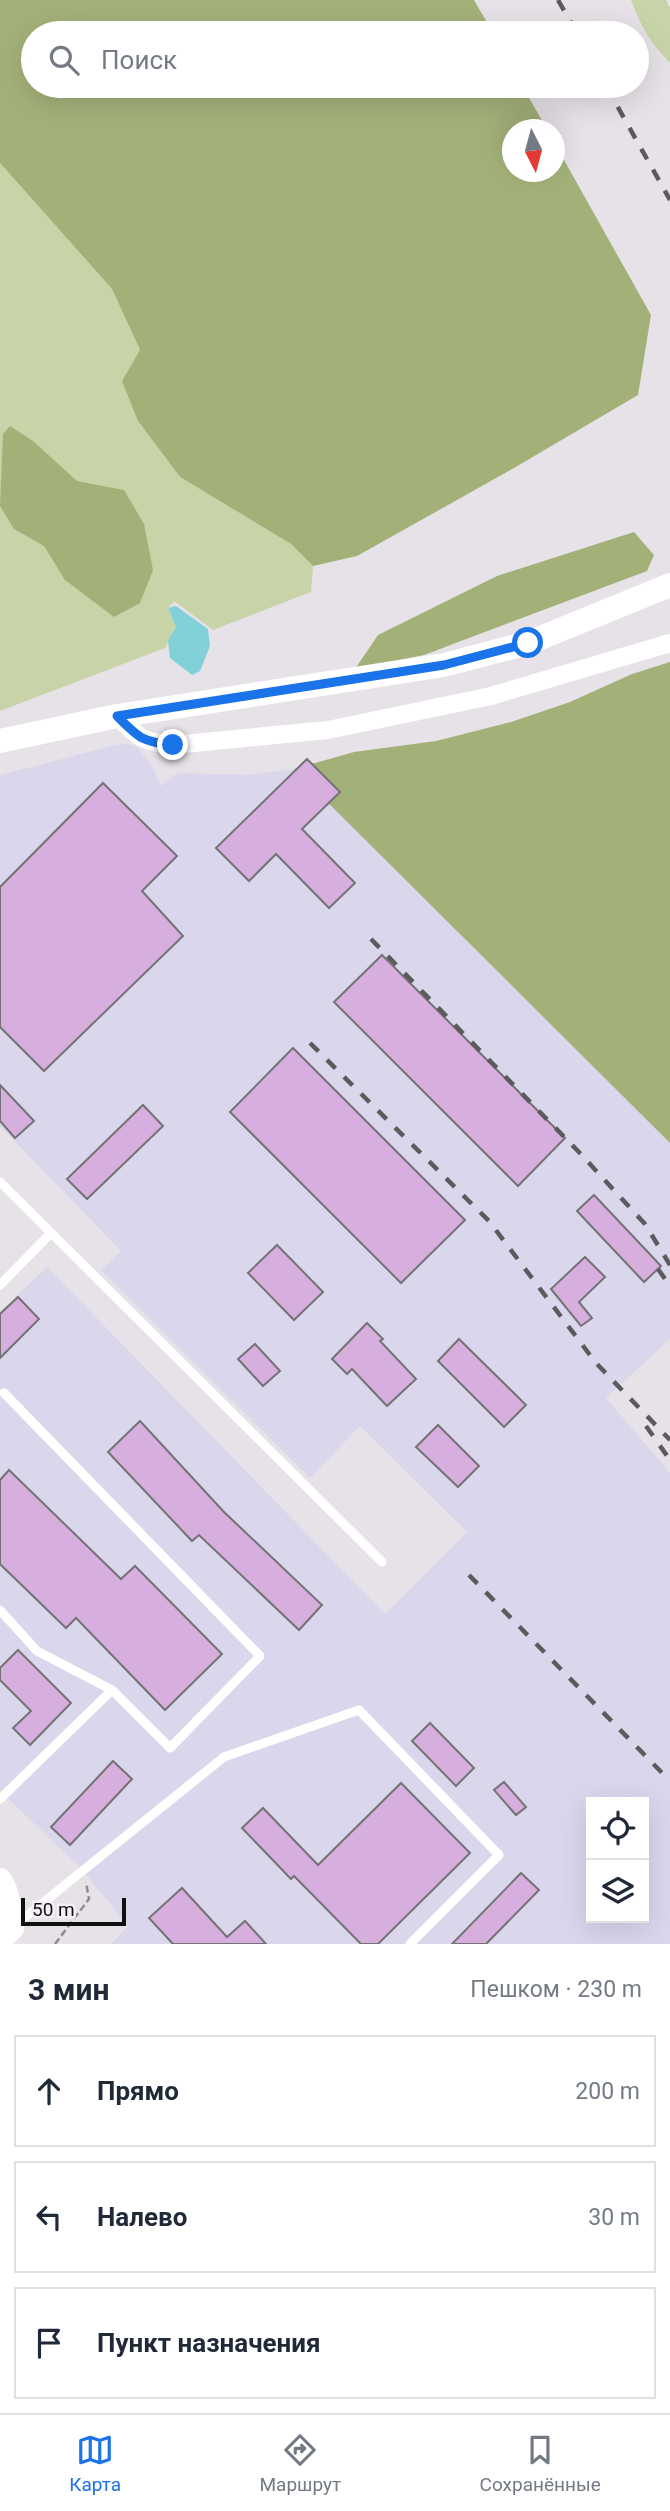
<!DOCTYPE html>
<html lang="ru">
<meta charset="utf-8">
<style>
body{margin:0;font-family:Roboto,sans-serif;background:#f6f6f7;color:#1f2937}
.controls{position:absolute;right:21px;bottom:21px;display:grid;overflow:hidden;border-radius:0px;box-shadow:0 7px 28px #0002}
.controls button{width:63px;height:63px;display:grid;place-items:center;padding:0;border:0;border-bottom:2px solid #e0e1e3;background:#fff;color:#1f2937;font:35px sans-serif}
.compass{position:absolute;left:502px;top:119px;width:63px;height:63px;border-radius:50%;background:#fff;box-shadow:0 7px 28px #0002;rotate:174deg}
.scale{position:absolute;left:21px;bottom:18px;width:105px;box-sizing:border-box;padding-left:7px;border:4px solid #121112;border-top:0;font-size:19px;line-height:24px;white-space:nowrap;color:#121112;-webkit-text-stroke:5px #f4f0f5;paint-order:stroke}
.stop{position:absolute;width:21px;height:21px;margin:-16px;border:5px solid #1a73e8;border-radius:50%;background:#fff}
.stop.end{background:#1a73e8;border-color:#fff;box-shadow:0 2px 7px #0008}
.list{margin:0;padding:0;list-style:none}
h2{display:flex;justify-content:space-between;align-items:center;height:91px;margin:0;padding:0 28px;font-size:30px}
h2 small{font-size:23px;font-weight:400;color:#747a83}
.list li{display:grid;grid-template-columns:46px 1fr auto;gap:21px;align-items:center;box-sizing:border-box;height:112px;margin:0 14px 14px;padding:0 14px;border:2px solid #e0e1e3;border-radius:0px}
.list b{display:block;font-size:26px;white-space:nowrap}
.list em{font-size:23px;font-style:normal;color:#747a83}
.icon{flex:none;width:38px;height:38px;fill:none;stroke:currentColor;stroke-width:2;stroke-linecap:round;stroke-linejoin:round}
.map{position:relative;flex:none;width:670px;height:1944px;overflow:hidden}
.search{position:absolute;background:#fff;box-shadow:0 7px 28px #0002;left:21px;right:21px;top:21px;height:77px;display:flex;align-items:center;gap:18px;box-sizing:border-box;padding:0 24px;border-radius:38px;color:#747a83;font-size:26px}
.sheet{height:469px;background:#fff}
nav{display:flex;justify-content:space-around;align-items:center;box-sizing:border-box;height:98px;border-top:2px solid #e0e1e3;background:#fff;font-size:19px;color:#747a83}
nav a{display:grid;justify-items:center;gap:4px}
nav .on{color:#1a73e8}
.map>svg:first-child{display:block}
</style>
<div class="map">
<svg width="670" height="1944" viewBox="0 0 670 1944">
<rect width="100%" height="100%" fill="#e7e2e7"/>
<!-- industrial -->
<path fill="#dad7ed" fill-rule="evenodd" d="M126,744l10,2 16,20 9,20 16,-13 72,2 45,-6 376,374v196l-64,59 64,75v471h-559l17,-18 -47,-58 -81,-77v-479l47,-45 338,347 82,-82 -107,-106 -50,52 -209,-208 20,-19 -121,-125v-351l116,-30zM591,1802h53v116h-53z"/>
<!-- green -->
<g fill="#c8d4a8">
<path d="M631,0h35l4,8v55c-19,-19 -30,-38 -39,-63z"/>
<polygon points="0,163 112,289 140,350 138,421 180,477 291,544 313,566 311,592 213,630 174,601 168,608 176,627 165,648 0,711"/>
</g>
<!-- forest -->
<g fill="#a3b179">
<polygon points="0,0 474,0 493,33 33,33 33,86 522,86 547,129 512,130 512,172 554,172 555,144 651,315 638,395 514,468 357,556 313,566 291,544 180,477 138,421 122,381 140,350 112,289 0,163"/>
<polygon points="10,426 33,441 77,481 124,490 144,524 153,570 140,603 114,617 65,580 44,546 14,529 0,506 3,434"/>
<polygon points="634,532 654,555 647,571 424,655 355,669 378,635 497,576"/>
<polygon points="670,662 670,1143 294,769 354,752 436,741 511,722 570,702 632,674"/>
</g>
<!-- water -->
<polygon fill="#82d1d8" points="176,606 208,629 210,646 200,671 192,675 170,658 168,641 176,627 168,608"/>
<!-- building -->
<g fill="#d7afde" stroke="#757276" stroke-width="2">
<polygon points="307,759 340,792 302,829 355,883 329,908 276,854 249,881 216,848"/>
<polygon points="103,783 177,856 142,891 183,936 44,1071 0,1027 0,887"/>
<polygon points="382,955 565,1138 518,1186 334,1002"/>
<polygon points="293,1048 465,1220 401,1283 230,1112"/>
<polygon points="0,1085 34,1121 15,1138 0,1121"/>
<polygon points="143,1105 163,1126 87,1199 67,1179"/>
<polygon points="594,1195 661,1266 644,1282 577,1211"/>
<polygon points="277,1245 323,1292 294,1320 248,1273"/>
<polygon points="585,1257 605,1277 579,1302 592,1318 581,1326 551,1289"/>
<polygon points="18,1297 39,1319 0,1358 0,1314"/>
<polygon points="367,1323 383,1339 380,1341 416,1379 387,1406 352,1369 347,1374 332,1359"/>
<polygon points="459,1339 526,1405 504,1427 438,1361"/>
<polygon points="255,1344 280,1371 263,1386 238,1359"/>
<polygon points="140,1421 224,1512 322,1605 299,1630 199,1535 192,1541 108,1452"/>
<polygon points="438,1425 479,1466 458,1487 416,1447"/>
<polygon points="9,1470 121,1579 135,1566 222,1654 165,1710 76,1618 66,1628 0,1564 0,1480"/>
<polygon points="18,1650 71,1703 30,1745 13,1728 31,1711 0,1680 0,1668"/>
<polygon points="430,1723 474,1768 456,1786 412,1741"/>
<polygon points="113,1761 132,1779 70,1845 51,1827"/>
<polygon points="504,1782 526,1807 516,1815 494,1790"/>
<polygon points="401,1783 470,1853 378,1944 361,1944 294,1876 291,1879 242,1828 263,1808 318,1865"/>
<polygon points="521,1873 539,1890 486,1944 452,1944"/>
<polygon points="182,1888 227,1937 245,1921 266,1944 173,1944 149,1918"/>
</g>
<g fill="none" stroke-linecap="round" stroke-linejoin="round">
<!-- path -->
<polyline stroke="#8f8c8f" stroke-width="2.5" stroke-dasharray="7 3.5" stroke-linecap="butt" points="55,1944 89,1899 86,1882"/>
<!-- lane -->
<g stroke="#fff" stroke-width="9">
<polyline points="0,1182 382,1562"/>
<polyline points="0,1285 50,1234"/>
<polyline points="0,1610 37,1651 112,1690 170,1748 260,1656 4,1393"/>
<polyline points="0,1799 112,1690"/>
<polyline points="14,1926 224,1757 359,1710 499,1855 410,1944"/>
</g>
<!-- street -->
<path stroke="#fff" stroke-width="18" d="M117,716c22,22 25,26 56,29l155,-15 163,-34 179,-53"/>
<!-- secondary -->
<g stroke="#fff" stroke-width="24">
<polyline points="0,741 117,716 444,665 528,643 670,585"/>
<path d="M0,1880c9,13 10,33 12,48l-12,12"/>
</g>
<!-- rail -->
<g stroke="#5c5a5c" stroke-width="4.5" stroke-dasharray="12 12" stroke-linecap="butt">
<polyline points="558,0 577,33"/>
<polyline points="606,86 670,200"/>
<polyline points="371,939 577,1150 645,1224 670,1265"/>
<polyline points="310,1043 489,1221 596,1363 670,1440"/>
<polyline points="658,1269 670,1286"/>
<polyline points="646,1426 670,1460"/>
<polyline points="469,1575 670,1781"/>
</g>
</g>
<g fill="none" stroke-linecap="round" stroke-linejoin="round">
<!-- route -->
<path stroke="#1a73e8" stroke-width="9" d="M173,745c-31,-3 -34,-7 -56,-29l327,-51 84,-22"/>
</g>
</svg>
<div class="controls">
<button><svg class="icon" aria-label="locate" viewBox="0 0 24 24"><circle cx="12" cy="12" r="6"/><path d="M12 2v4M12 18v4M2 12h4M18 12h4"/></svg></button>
<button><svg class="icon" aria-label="layers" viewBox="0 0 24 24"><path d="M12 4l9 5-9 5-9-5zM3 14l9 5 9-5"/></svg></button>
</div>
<svg class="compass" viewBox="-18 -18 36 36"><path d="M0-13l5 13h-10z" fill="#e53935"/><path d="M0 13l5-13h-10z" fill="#747a83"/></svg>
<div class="scale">50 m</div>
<div class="stop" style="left:528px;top:643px"></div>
<div class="stop end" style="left:173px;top:745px"></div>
<div class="search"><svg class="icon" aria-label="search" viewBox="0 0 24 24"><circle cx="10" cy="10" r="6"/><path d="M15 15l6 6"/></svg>Поиск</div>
</div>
<section class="sheet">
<h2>3 мин<small>Пешком · 230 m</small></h2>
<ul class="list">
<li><svg class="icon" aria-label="ahead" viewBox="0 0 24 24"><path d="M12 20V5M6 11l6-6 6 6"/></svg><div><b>Прямо</b></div><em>200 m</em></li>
<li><svg class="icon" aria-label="left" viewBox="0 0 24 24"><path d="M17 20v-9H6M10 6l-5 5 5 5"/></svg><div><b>Налево</b></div><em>30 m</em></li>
<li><svg class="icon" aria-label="arrive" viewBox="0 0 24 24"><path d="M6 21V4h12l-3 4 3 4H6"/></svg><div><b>Пункт назначения</b></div></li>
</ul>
</section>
<nav>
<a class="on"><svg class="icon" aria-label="map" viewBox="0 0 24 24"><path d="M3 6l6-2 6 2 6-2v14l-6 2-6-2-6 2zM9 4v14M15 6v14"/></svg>Карта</a>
<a><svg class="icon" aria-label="directions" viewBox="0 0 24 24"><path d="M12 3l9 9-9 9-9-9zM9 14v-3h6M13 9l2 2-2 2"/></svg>Маршрут</a>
<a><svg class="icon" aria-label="saved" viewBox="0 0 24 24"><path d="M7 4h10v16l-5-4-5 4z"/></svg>Сохранённые</a>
</nav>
